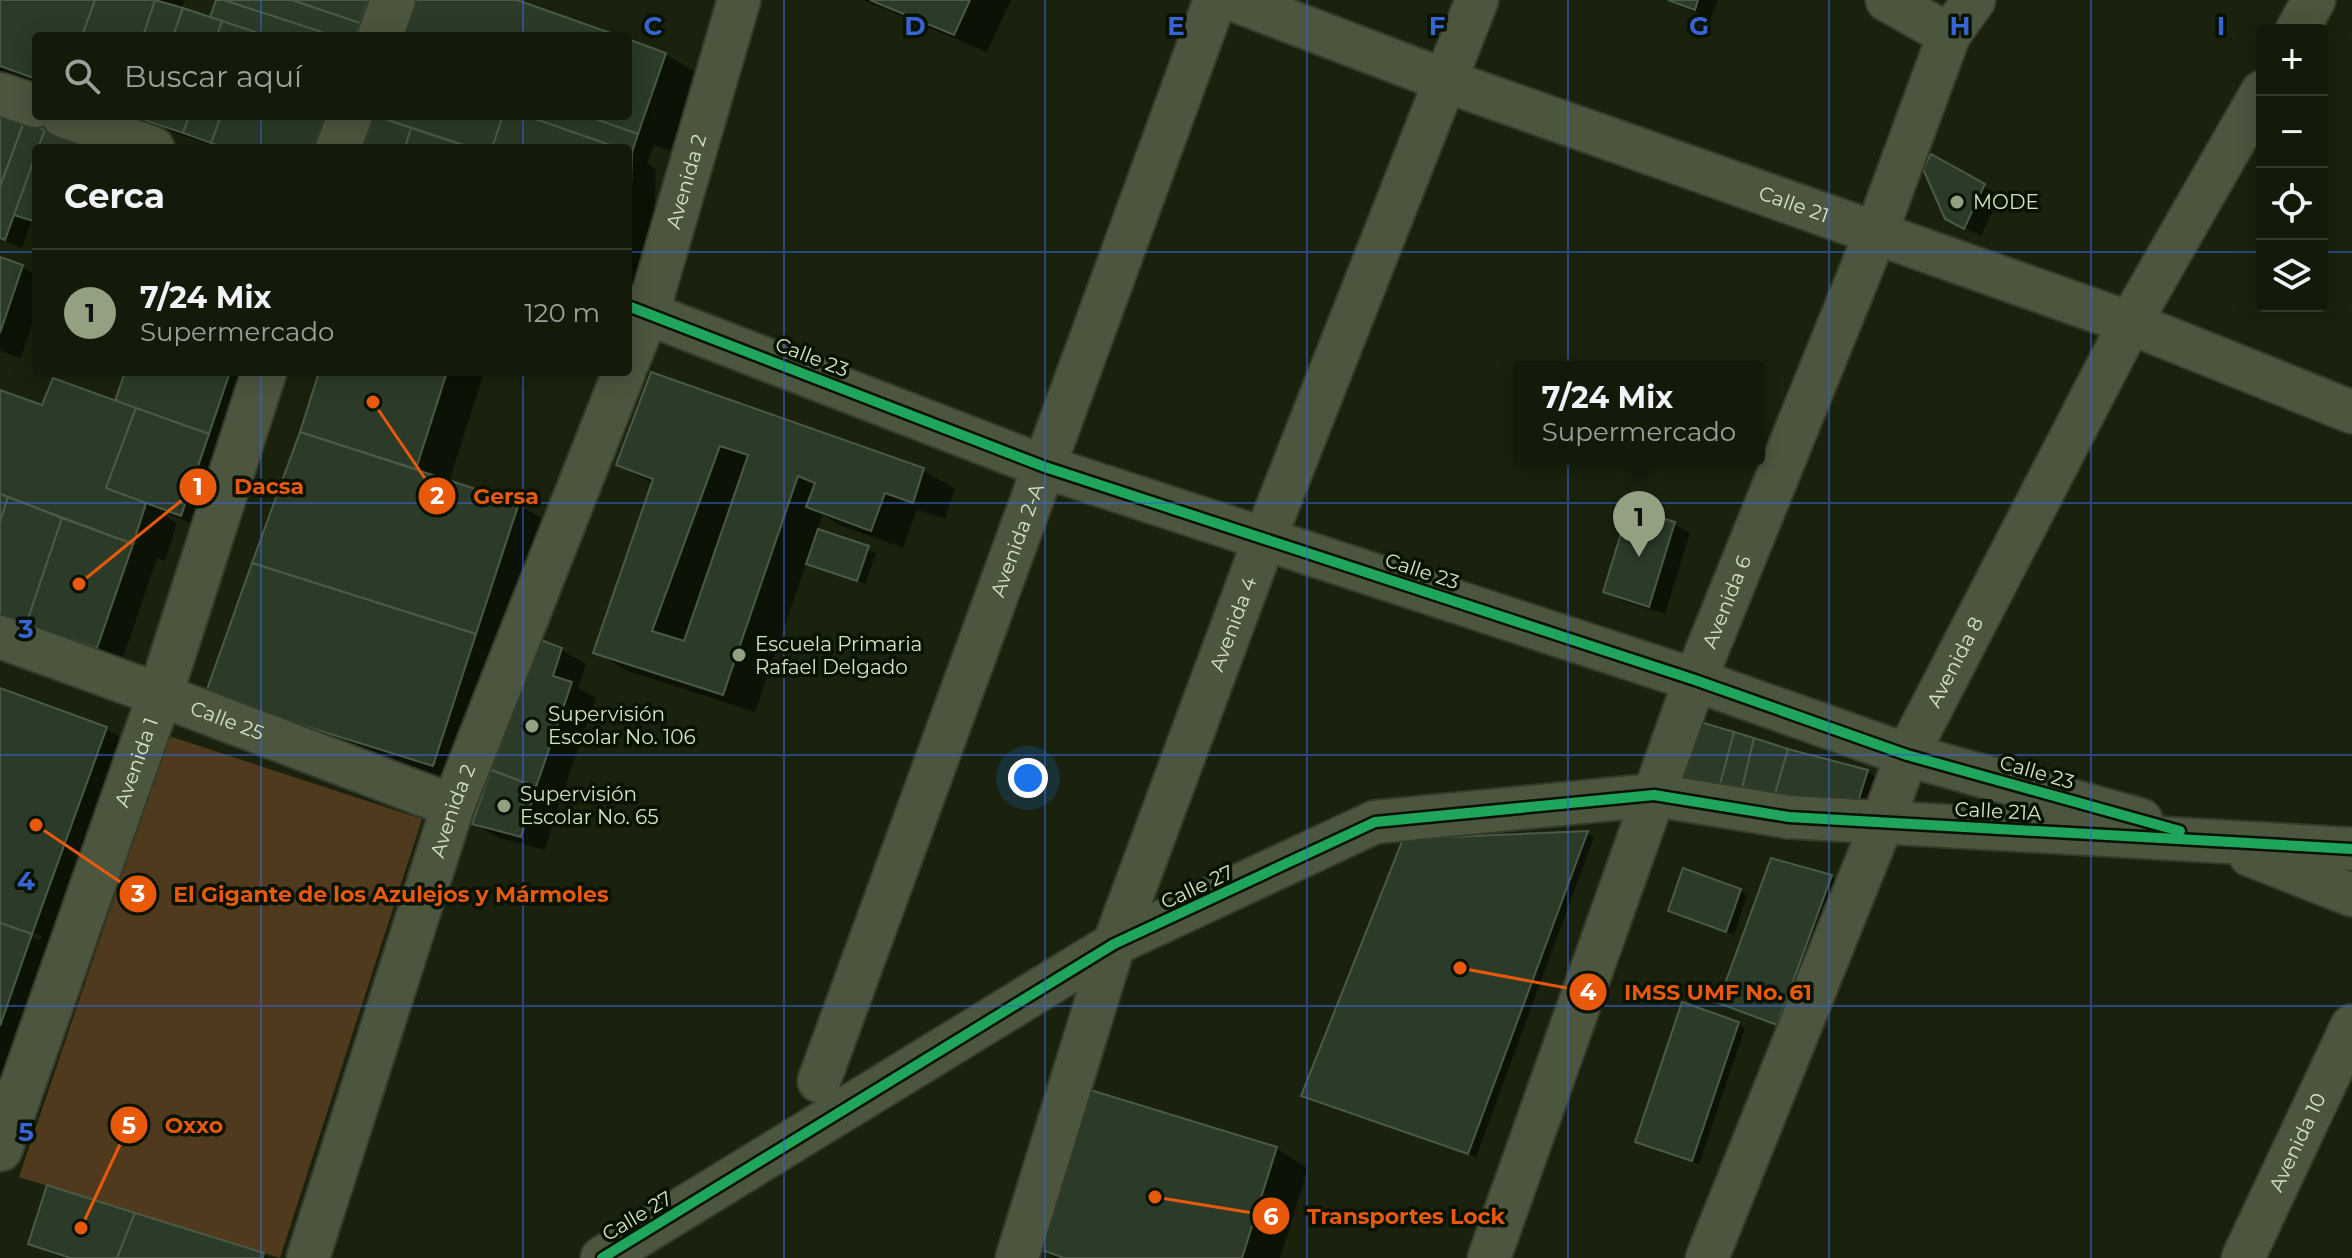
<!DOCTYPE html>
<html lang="es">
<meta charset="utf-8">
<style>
body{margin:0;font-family:Montserrat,sans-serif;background:#1d2313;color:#f1f3f6}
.controls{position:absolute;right:24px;top:24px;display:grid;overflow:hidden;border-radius:8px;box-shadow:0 4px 20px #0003}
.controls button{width:72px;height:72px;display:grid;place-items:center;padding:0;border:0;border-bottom:2px solid #33382b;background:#141a0a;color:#f1f3f6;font:40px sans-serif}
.you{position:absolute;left:1028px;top:778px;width:28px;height:28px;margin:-20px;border:6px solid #fff;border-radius:50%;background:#1a73e8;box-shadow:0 0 0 12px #1a73e833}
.badge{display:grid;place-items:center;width:52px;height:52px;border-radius:50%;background:#93a082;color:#111;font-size:26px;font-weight:700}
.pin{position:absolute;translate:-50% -66px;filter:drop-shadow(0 2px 4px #0008)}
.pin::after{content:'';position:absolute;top:42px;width:28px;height:24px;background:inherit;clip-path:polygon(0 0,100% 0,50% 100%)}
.popup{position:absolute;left:1513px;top:361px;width:252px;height:104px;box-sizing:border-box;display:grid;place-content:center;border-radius:8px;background:#141a0a;filter:drop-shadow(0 2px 6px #0005);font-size:26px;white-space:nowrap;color:#9da19c}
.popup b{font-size:30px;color:#f1f3f6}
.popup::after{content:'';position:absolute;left:50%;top:100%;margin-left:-16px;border:16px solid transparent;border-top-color:#141a0a}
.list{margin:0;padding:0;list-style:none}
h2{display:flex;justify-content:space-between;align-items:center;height:104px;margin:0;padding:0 32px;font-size:34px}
h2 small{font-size:26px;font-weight:400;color:#9da19c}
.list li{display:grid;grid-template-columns:52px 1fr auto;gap:24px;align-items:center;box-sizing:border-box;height:128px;padding:0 32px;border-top:2px solid #33382b}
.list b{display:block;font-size:30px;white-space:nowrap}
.list p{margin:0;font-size:26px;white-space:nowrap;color:#9da19c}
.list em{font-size:26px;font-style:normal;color:#9da19c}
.icon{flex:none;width:44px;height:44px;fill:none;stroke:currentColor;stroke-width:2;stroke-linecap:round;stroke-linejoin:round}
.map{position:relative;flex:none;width:2352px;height:1258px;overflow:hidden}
.search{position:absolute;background:#141a0a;box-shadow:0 4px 20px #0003;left:32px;top:32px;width:600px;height:88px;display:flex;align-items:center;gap:20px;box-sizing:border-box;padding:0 28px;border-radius:8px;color:#9da19c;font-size:30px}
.panel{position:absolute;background:#141a0a;box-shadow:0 4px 20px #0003;left:32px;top:144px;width:600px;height:232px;border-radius:8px}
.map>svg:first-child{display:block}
</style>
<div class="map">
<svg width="2352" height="1258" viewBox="0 0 2352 1258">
<rect width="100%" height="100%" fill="#1a220d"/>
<!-- green -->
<polygon fill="#503a1d" points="169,736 422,819 280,1258 19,1177"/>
<!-- shadow -->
<g fill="#0007" fill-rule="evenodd">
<polygon points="0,0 185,0 181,10 211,20 218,0 387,0 375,36 36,36 36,84 0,71"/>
<polygon points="863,0 1011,0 987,52"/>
<polygon points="1671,0 1718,0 1711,18 1687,9"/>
<polygon points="628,41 665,54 697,73 670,151 654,145 647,164 656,169 651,304 628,296 628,148 359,148 369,116 628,116"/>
<polygon points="0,116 88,148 36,148 36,224 31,222 22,248 0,239"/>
<polygon points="125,116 347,116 345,148 219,148"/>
<polygon points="1932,156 2000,196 1981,236 1947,217"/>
<polygon points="0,259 22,267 36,275 36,312 21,358 0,351"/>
<path d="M127,372h132l-53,157 -43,-17 -1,2 15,9 -12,38 -8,-3 -35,103 -122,-41v-228l43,16 73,-5zM143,507h4l-16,47 -3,-1z"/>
<polygon points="321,372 484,372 449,482 518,505 550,523 465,783 239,713 207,694 302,432"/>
<polygon points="652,375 923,470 955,489 945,519 917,510 903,548 840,525 823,515 817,531 876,553 865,584 816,567 807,561 755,712 628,671 596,652 654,484 619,465"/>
<polygon points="1674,524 1690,533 1665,614 1622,601 1605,591"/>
<polygon points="561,650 586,664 578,688 596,698 560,801 545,850 499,838 475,824"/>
<polygon points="0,690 106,729 138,748 0,1116 0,925 40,940 42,936 0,920"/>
<polygon points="1867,772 1883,781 1873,814 1699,785 1683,776"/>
<polygon points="1587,833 1594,837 1476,1157 1304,1096"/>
<polygon points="1772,861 1832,877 1839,881 1785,1028 1728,1006"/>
<polygon points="1740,890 1747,895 1734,935 1670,910"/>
<polygon points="1738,1024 1745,1028 1699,1164 1645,1145"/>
<polygon points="1085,1091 1277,1149 1308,1168 1280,1258 1055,1258 1035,1247"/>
<polygon points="49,1188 264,1255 269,1258 64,1258 47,1252 31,1243"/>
</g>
<!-- building -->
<g fill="#2c3b28" stroke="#4a5a46" stroke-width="2" fill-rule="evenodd">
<polygon points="0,0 95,0 82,36 36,36 36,79 0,66"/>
<polygon points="95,0 156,0 143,36 82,36"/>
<polygon points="155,0 183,8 173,36 143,36"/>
<polygon points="216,0 224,0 334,36 267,36 210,17"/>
<polygon points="224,0 292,0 360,23 355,36 334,36"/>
<polygon points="292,0 368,0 360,23"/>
<polygon points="406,0 517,0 619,36 393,36"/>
<polygon points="870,0 970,0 954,35"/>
<polygon points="1668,0 1698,0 1695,10"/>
<polygon points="183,8 222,21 217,36 173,36"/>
<polygon points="222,21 267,36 217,36"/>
<polygon points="628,39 666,53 638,134 587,116 628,116"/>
<polygon points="0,114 24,122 0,187"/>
<polygon points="146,116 189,116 183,133 144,120"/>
<polygon points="189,116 221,116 211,143 183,133"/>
<polygon points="221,116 324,116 327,117 316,148 225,148 211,143"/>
<polygon points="367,116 376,116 411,128 405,148 357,148"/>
<polygon points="376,116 503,116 492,148 472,148"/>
<polygon points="503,116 527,116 619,148 492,148"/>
<polygon points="527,116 587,116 638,134 632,152 628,151 628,148 619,148"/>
<polygon points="24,122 45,130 38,148 36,148 36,154 5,240 0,238 0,187"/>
<polygon points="411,128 472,148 405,148"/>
<polygon points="45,130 86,145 85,148 38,148"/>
<polygon points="628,151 632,152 630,221 628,220"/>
<polygon points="36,154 36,222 14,215"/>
<polygon points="1931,154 1985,184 1964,229 1945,219 1923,169"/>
<polygon points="0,257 23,265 0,333"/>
<polygon points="125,372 230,372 209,434 115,401"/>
<polygon points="319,372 447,372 416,469 300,432"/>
<path d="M651,372l273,96 -11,35 -28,-10 -14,38 -65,-24 9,-24 -17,-7 -75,219 -130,-42 60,-174 -37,-14zM720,446l28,9 -64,186 -32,-10z"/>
<polygon points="53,378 136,408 106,488 146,503 133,544 0,494 0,390 42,405"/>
<polygon points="136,408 209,434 181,516 106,488"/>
<polygon points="300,432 519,503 476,634 252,563"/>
<polygon points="0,494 8,497 0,522"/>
<polygon points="8,497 62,518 26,625 0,616 0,522"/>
<polygon points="1629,508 1675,522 1649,607 1603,592"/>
<polygon points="62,518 133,544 97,648 26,625"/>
<polygon points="818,529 869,546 857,581 806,564"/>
<polygon points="252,563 476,634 433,766 205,695"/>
<polygon points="541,640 562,648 553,676 572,682 536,787 491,770"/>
<polygon points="0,688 107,727 32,934 0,923"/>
<polygon points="1697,721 1734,732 1720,785 1681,777"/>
<polygon points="1734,732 1754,738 1742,789 1720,785"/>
<polygon points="1754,738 1788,749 1775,794 1742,789"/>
<polygon points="1788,749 1868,770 1857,805 1775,794"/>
<polygon points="491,770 536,787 521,837 472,824"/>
<polygon points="1588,831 1468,1154 1301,1096 1403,839"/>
<polygon points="1771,858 1832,875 1777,1025 1718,1003"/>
<polygon points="1683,868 1741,889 1726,932 1668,911"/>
<polygon points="0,923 32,934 0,1026"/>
<polygon points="1682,1002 1739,1022 1692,1161 1635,1142"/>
<polygon points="1084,1088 1277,1147 1242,1258 1064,1258 1033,1247"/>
<polygon points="47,1185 135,1213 117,1258 70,1258 28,1244"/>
<polygon points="135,1213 264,1253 263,1258 117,1258"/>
</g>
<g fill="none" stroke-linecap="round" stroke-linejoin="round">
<!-- street casing -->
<g stroke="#343b2a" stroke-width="46">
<g id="street">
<path id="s1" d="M1234,0l212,81 684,242 222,89"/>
<polyline points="1887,0 1949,35"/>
<polyline points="2297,30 2314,0"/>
<polyline points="0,94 36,106"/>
<polyline points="63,116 153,148"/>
<polyline points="628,306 1045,467 1695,680 1907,755 2141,820"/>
<path id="s2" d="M628,362l20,-50 91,-312"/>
<path id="s3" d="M0,637l160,58 293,111"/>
<polyline points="2250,855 2352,895"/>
<path id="s4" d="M819,1081l396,-1081"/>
<path id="s5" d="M308,1258l145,-452 171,-434"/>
<polyline points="602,1258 1114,944 1375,822 1654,795 1789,817 2352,849"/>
<path id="s6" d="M1017,1258l97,-314 151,-406 212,-538"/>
<path id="s7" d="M1489,1258l206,-578 181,-447 73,-198 25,-35"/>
<path id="s8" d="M1707,1258l175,-435 25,-68 223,-432 132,-231"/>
<path id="s9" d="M2243,1258l109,-232"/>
</g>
</g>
<!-- secondary casing -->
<g stroke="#343b2a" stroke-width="48">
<g id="secondary">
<polyline points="380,36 393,0"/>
<polyline points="338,148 350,116"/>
<path id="s10" d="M0,1149l160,-454 104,-323"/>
</g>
</g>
<!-- street -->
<use href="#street" stroke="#4c563e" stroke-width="42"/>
<!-- secondary -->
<use href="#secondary" stroke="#4c563e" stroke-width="44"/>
<!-- cycleway casing -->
<g stroke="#081200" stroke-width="15">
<g id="cycleway">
<polyline points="628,306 1045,467 1695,680 1907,755 2180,831"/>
<polyline points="602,1258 1114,944 1375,822 1654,795 1789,817 2352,849"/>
</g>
</g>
<!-- cycleway -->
<use href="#cycleway" stroke="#20a55d" stroke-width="10"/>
</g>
<!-- grid -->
<path fill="none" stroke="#3864d5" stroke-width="2" stroke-opacity="0.55" d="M261,0v36M523,0v36M784,0v1258M1045,0v1258M1307,0v1258M1568,0v1258M1829,0v1258M2091,0v1258M261,116v32M523,116v32M0,252h36M628,252h1634M2322,252h30M261,372v886M523,372v886M0,503h2352M0,755h2352M0,1006h2352"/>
<!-- markers -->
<g fill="#93a082" stroke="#081200" stroke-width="3">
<circle cx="1957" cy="202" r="8"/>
<circle cx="739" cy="655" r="8"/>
<circle cx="532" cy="726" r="8"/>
<circle cx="504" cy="806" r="8"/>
</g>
<g text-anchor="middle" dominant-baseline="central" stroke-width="7" stroke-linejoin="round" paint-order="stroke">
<!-- street labels -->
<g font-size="20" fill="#d4e4c1" stroke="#081200">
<text stroke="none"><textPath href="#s2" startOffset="190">Avenida 2</textPath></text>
<text stroke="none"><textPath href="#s1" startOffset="596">Calle 21</textPath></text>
<text transform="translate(812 357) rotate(21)">Calle 23</text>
<text stroke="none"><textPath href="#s4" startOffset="576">Avenida 2-A</textPath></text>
<text transform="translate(1422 571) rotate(18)">Calle 23</text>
<text stroke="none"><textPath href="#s7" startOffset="698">Avenida 6</textPath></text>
<text stroke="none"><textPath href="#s6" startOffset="670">Avenida 4</textPath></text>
<text stroke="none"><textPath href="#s8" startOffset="646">Avenida 8</textPath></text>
<text stroke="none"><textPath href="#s3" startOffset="242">Calle 25</textPath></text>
<text stroke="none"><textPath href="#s10" startOffset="410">Avenida 1</textPath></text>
<text transform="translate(2037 772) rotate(16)">Calle 23</text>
<text stroke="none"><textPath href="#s5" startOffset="470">Avenida 2</textPath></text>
<text transform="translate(1998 811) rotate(3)">Calle 21A</text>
<text transform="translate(1197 887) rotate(-25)">Calle 27</text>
<text stroke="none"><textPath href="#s9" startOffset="128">Avenida 10</textPath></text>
<text transform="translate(637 1216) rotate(-31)">Calle 27</text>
</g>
<!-- poi labels -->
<g font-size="20" fill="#d4e4c1" stroke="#081200" text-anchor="start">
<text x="1973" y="202">MODE</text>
<text x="755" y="644">Escuela Primaria<tspan x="755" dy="23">Rafael Delgado</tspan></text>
<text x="548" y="714">Supervisión<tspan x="548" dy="23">Escolar No. 106</tspan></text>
<text x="520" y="794">Supervisión<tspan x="520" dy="23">Escolar No. 65</tspan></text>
</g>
</g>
<g font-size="26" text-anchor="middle" font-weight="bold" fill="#3864d5" stroke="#081200" stroke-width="7" stroke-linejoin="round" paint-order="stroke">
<text x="653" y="35">C</text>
<text x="915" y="35">D</text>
<text x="1176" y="35">E</text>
<text x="1437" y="35">F</text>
<text x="1699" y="35">G</text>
<text x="1960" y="35">H</text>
<text x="2221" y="35">I</text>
<text x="26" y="638">3</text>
<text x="26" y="890">4</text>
<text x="26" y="1141">5</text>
</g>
<!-- callouts -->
<path fill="none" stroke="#e8590c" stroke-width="3" d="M79 584L198 487M373 402L437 496M36 825L138 894M1460 968L1588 992M81 1228L129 1125M1155 1197L1271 1216"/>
<g fill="#e8590c" stroke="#081200" stroke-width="3">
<circle cx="79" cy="584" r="8"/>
<circle cx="373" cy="402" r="8"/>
<circle cx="36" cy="825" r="8"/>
<circle cx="1460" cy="968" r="8"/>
<circle cx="81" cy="1228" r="8"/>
<circle cx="1155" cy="1197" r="8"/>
<circle cx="198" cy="487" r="20"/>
<circle cx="437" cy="496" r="20"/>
<circle cx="138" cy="894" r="20"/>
<circle cx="1588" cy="992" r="20"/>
<circle cx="129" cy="1125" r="20"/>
<circle cx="1271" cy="1216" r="20"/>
</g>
<g font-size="24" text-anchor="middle" font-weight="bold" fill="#fff">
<text x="198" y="495">1</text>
<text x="437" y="504">2</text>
<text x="138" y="902">3</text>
<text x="1588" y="1000">4</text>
<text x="129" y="1134">5</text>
<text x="1271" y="1225">6</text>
</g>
<g font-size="22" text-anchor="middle" font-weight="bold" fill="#e8590c" stroke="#081200" stroke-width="7" stroke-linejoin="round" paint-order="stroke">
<text x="269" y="494">Dacsa</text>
<text x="506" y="504">Gersa</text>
<text x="391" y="902">El Gigante de los Azulejos y Mármoles</text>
<text x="1718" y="1000">IMSS UMF No. 61</text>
<text x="194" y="1133">Oxxo</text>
<text x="1406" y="1224">Transportes Lock</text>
</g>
</svg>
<div class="controls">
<button>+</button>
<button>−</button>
<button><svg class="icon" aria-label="locate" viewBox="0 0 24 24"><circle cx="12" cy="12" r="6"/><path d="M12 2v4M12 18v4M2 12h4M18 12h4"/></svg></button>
<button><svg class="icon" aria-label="layers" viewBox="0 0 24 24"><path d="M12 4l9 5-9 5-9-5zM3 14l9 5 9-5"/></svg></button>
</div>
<div class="you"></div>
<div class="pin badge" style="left:1639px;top:557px">1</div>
<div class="popup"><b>7/24 Mix</b>Supermercado</div>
<div class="search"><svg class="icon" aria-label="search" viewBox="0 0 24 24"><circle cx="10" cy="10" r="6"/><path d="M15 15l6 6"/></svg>Buscar aquí</div>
<section class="panel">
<h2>Cerca<small></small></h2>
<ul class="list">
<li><span class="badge">1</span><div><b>7/24 Mix</b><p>Supermercado</p></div><em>120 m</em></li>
</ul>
</section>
</div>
